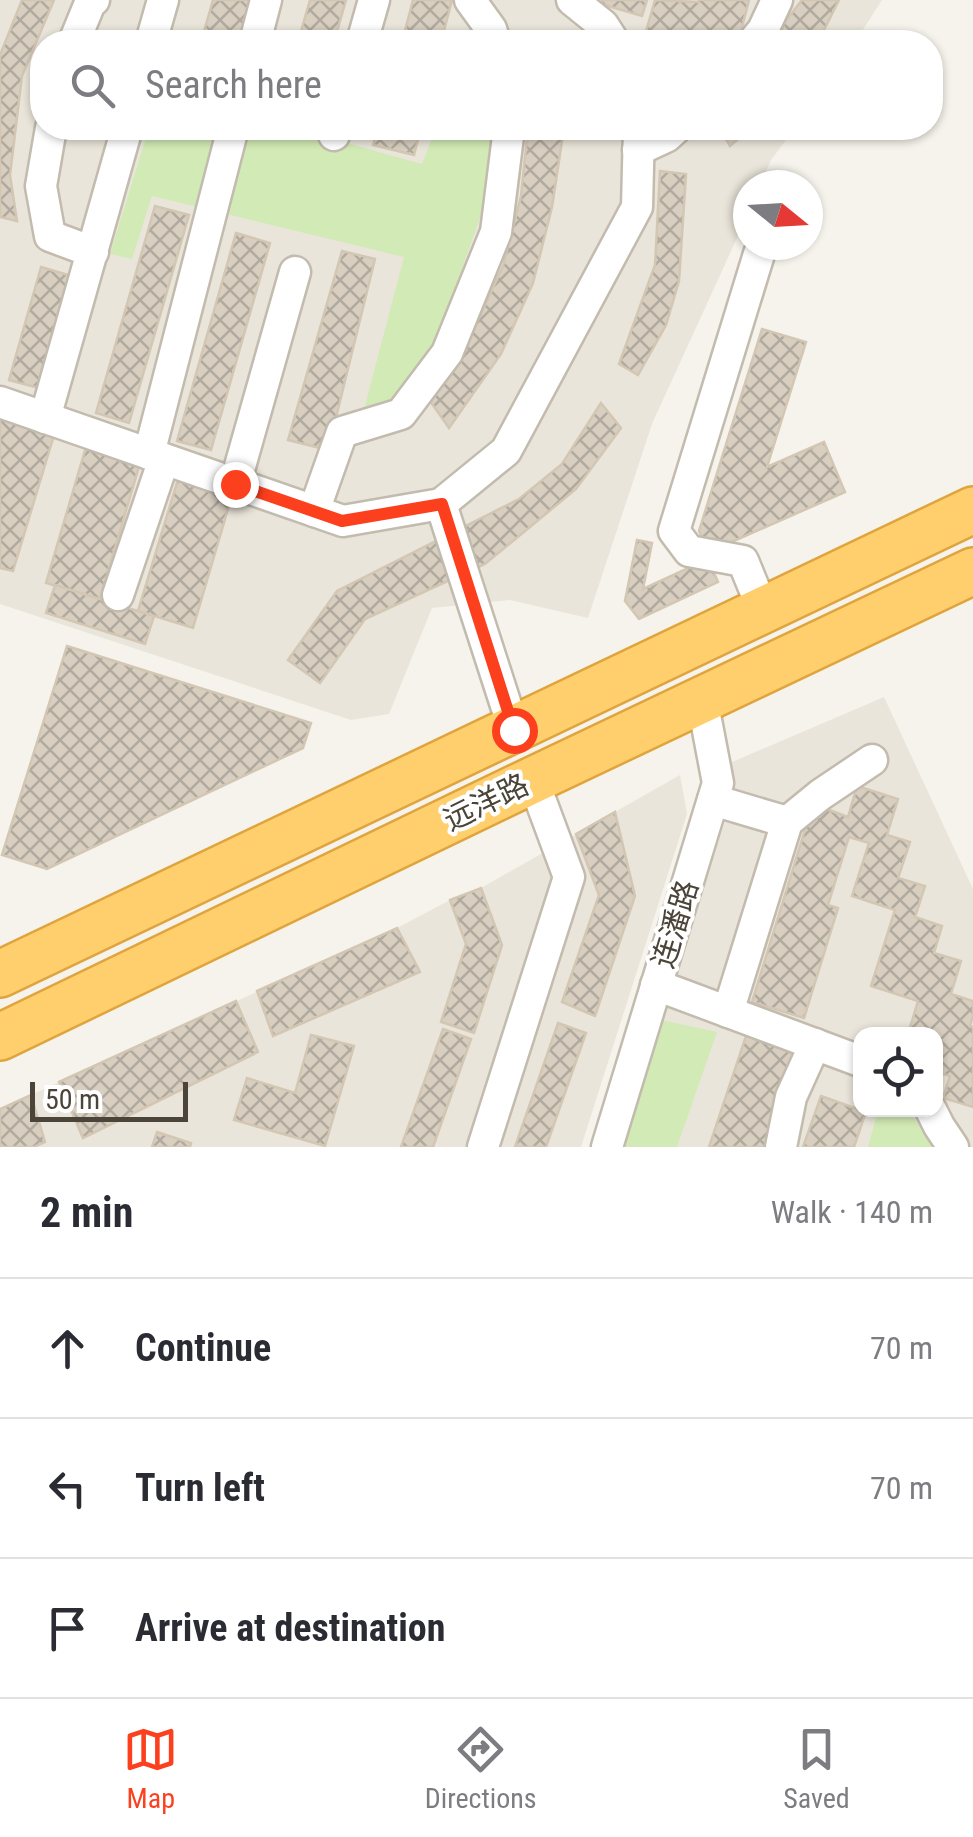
<!DOCTYPE html>
<meta charset="utf-8">
<style>
body{margin:0;font-family:"Roboto Condensed","Noto Sans SC",sans-serif;background:#f2f2f3;color:#2b2b33}
.controls{position:absolute;right:30px;bottom:30px;display:grid;overflow:hidden;border-radius:20px;box-shadow:0 2px 8px #0004}
.controls button{width:90px;height:90px;display:grid;place-items:center;padding:0;border:0;border-bottom:2px solid #e1e1e2;background:#fff;color:#2b2b33;font:50px sans-serif}
.compass{position:absolute;left:733px;top:170px;width:90px;height:90px;border-radius:50%;background:#fff;box-shadow:0 2px 8px #0004;rotate:108deg}
.scale{position:absolute;left:30px;bottom:25px;width:158px;box-sizing:border-box;padding-left:10px;border:5px solid #4b4439;border-top:0;font-size:28px;line-height:35px;white-space:nowrap;color:#4b4439;-webkit-text-stroke:8px #fff;paint-order:stroke}
.stop{position:absolute;width:30px;height:30px;margin:-22px;border:8px solid #fc3f1d;border-radius:50%;background:#fff}
.stop.end{background:#fc3f1d;border-color:#fff;box-shadow:0 2px 10px #0008}
.list{margin:0;padding:0;list-style:none}
h2{display:flex;justify-content:space-between;align-items:center;height:130px;margin:0;padding:0 40px;font-size:42px}
h2 small{font-size:32px;font-weight:400;color:#7c7c81}
.list li{display:grid;grid-template-columns:65px 1fr auto;gap:30px;align-items:center;box-sizing:border-box;height:140px;padding:0 40px;border-top:2px solid #e1e1e2}
.list b{display:block;font-size:38px;white-space:nowrap}
.list em{font-size:32px;font-style:normal;color:#7c7c81}
.icon{flex:none;width:55px;height:55px;fill:none;stroke:currentColor;stroke-width:2;stroke-linecap:round;stroke-linejoin:round}
.map{position:relative;flex:none;width:973px;height:1147px;overflow:hidden}
.search{position:absolute;background:#fff;box-shadow:0 2px 8px #0004;left:30px;right:30px;top:30px;height:110px;display:flex;align-items:center;gap:25px;box-sizing:border-box;padding:0 35px;border-radius:40px;color:#7c7c81;font-size:38px}
.sheet{height:550px;background:#fff}
nav{display:flex;justify-content:space-around;align-items:center;box-sizing:border-box;height:140px;border-top:2px solid #e1e1e2;background:#fff;font-size:28px;color:#7c7c81}
nav a{display:grid;justify-items:center;gap:5px}
nav .on{color:#fc3f1d}
.map>svg:first-child{display:block}
</style>
<div class="map">
<svg width="973" height="1147" viewBox="0 0 973 1147">
<defs>
<pattern id="building-cross-hatch" width="8" height="8" patternUnits="userSpaceOnUse" patternTransform="scale(2.5)"><rect width="8" height="8" fill="#d8cfc1"/><path d="M0 0l8 8M0 8l8-8" fill="none" stroke="#b1aa9e"/></pattern>
</defs>
<rect width="100%" height="100%" fill="#f6f3ec"/>
<!-- residential -->
<g fill="#eae5da" fill-rule="evenodd">
<polygon points="0,0 882,0 855,42 42,42 42,128 795,128 771,160 760,185 748,185 748,214 652,424 588,618 510,600 432,608 389,714 351,720 0,604"/>
<path d="M884,697l89,192v258h-352l110,-345 1,-40zM860,1034h76v76h-76z"/>
<polygon points="680,775 687,814 581,1147 0,1147 0,1109 397,928 450,900 481,888"/>
</g>
<!-- green -->
<g fill="#d2eab5">
<polygon points="149,128 293,128 422,164 436,128 496,128 480,218 436,341 390,406 362,417 404,257 152,196 132,259 110,254"/>
<polygon points="661,1020 717,1032 677,1147 621,1147"/>
<polygon points="878,1110 907,1110 937,1147 868,1147"/>
</g>
<!-- building -->
<g fill="url(#building-cross-hatch)" stroke="#d3c7b4" stroke-width="2.5">
<polygon points="22,0 54,0 22,76 10,175 17,221 0,217 0,55"/>
<polygon points="213,0 250,0 238,42 201,42"/>
<polygon points="310,0 346,0 334,42 298,42"/>
<polygon points="413,0 452,0 441,42 402,42"/>
<polygon points="602,0 647,0 642,16 601,4"/>
<polygon points="655,0 698,2 699,0 749,0 739,39 718,33 716,42 643,42"/>
<polygon points="802,0 839,0 818,42 769,42"/>
<polygon points="378,128 421,128 414,155 373,145"/>
<polygon points="528,128 564,128 552,207 533,283 501,354 449,428 430,401 473,331 503,266 521,196"/>
<polygon points="720,128 751,128 730,146"/>
<polygon points="660,171 686,174 679,281 666,325 638,375 619,364 655,265"/>
<polygon points="155,206 189,215 129,423 96,413"/>
<polygon points="236,233 270,243 211,450 177,441"/>
<polygon points="342,251 375,259 328,450 288,440"/>
<polygon points="41,267 82,279 50,391 9,380"/>
<polygon points="762,329 806,342 767,467 824,442 845,492 709,552 699,531"/>
<polygon points="601,403 621,428 576,489 485,564 365,619 320,683 288,660 337,591 519,499 562,464"/>
<polygon points="0,419 54,435 13,571 0,568"/>
<polygon points="86,447 140,463 100,599 46,583"/>
<polygon points="179,476 233,492 193,628 138,611"/>
<polygon points="637,540 652,543 643,589 708,559 718,582 639,619 625,601"/>
<polygon points="55,585 154,616 145,644 46,613"/>
<polygon points="67,646 311,723 303,748 47,869 2,855"/>
<polygon points="857,786 898,799 887,835 910,842 898,878 925,886 915,917 942,926 934,953 961,961 951,994 973,1001 973,1016 970,1026 973,1027 973,1107 943,1098 950,1076 936,1072 936,1034 908,1034 918,1001 871,986 895,910 852,896 869,843 849,837 828,905 838,908 804,1018 752,1002 813,804 848,817"/>
<polygon points="615,812 635,896 595,1016 562,1002 599,895 576,834"/>
<polygon points="481,888 502,945 474,1033 441,1022 466,944 450,900"/>
<polygon points="397,928 420,972 273,1036 257,991"/>
<polygon points="236,1001 258,1052 83,1138 59,1082"/>
<polygon points="558,1023 586,1033 546,1147 515,1147"/>
<polygon points="443,1029 471,1039 433,1147 401,1147"/>
<polygon points="747,1033 801,1051 769,1147 709,1147"/>
<polygon points="311,1035 354,1046 325,1146 234,1120 247,1078 295,1093"/>
<polygon points="31,1095 45,1142 34,1147 0,1147 0,1109"/>
<polygon points="821,1096 866,1112 854,1147 803,1147"/>
<polygon points="157,1132 191,1143 190,1147 152,1147"/>
</g>
<g fill="none" stroke-linecap="round" stroke-linejoin="round">
<!-- minor casing -->
<g stroke="#c2bbae" stroke-width="35">
<g id="minor">
<polyline points="470,0 491,29 495,42"/>
<polyline points="572,0 603,25 614,42"/>
<polyline points="74,42 90,3 94,0"/>
<polyline points="151,42 163,0"/>
<polyline points="255,42 266,0"/>
<polyline points="362,42 374,0"/>
<polyline points="753,42 763,30 777,0"/>
<polyline points="51,128 41,186 50,236 93,252"/>
<polyline points="334,135 336,128"/>
<polyline points="638,150 666,137 676,128"/>
<polyline points="759,254 674,531 689,551 743,561 763,610"/>
<polyline points="0,402 343,521 441,504"/>
<polyline points="45,418 127,128"/>
<polyline points="149,454 233,128"/>
<polyline points="235,484 295,272"/>
<polyline points="314,511 342,432 401,414 447,353 496,232 509,128"/>
<polyline points="118,595 164,459"/>
<polyline points="514,730 441,504 506,451 637,207 639,128"/>
<polyline points="713,800 787,822 728,1012"/>
<polyline points="787,822 820,795 872,760"/>
<polyline points="656,985 860,1061"/>
<polyline points="931,1110 939,1126 953,1147"/>
<polyline points="483,1147 569,877 533,780"/>
<polyline points="607,1147 718,783 702,699"/>
<polyline points="781,1147 791,1097 815,1044"/>
</g>
</g>
<!-- highway casing -->
<g stroke="#e0a43c" stroke-width="50">
<g id="highway">
<polyline points="0,974 973,510"/>
<polyline points="0,1037 533,780 973,571"/>
</g>
</g>
<!-- minor -->
<use href="#minor" stroke="#fff" stroke-width="30"/>
<!-- highway -->
<use href="#highway" stroke="#ffcf6e" stroke-width="45"/>
</g>
<g fill="none" stroke-linecap="round" stroke-linejoin="round">
<!-- route -->
<polyline stroke="#fc3f1d" stroke-width="12" points="235,484 342,521 442,504 514,730"/>
</g>
<g text-anchor="middle" dominant-baseline="central" stroke-width="8" stroke-linejoin="round" paint-order="stroke">
<!-- street labels -->
<g font-size="30" fill="#4b4439" stroke="#fff">
<text transform="translate(486 802) rotate(-26)">远洋路</text>
<text transform="translate(675 924) rotate(-73)">连潘路</text>
</g>
</g>
</svg>
<div class="controls">
<button><svg class="icon" aria-label="locate" viewBox="0 0 24 24"><circle cx="12" cy="12" r="6"/><path d="M12 2v4M12 18v4M2 12h4M18 12h4"/></svg></button>
</div>
<svg class="compass" viewBox="-18 -18 36 36"><path d="M0-13l5 13h-10z" fill="#e53935"/><path d="M0 13l5-13h-10z" fill="#7c7c81"/></svg>
<div class="scale">50 m</div>
<div class="stop" style="left:514px;top:730px"></div>
<div class="stop end" style="left:235px;top:484px"></div>
<div class="search"><svg class="icon" aria-label="search" viewBox="0 0 24 24"><circle cx="10" cy="10" r="6"/><path d="M15 15l6 6"/></svg>Search here</div>
</div>
<section class="sheet">
<h2>2 min<small>Walk · 140 m</small></h2>
<ul class="list">
<li><svg class="icon" aria-label="ahead" viewBox="0 0 24 24"><path d="M12 20V5M6 11l6-6 6 6"/></svg><div><b>Continue</b></div><em>70 m</em></li>
<li><svg class="icon" aria-label="left" viewBox="0 0 24 24"><path d="M17 20v-9H6M10 6l-5 5 5 5"/></svg><div><b>Turn left</b></div><em>70 m</em></li>
<li><svg class="icon" aria-label="arrive" viewBox="0 0 24 24"><path d="M6 21V4h12l-3 4 3 4H6"/></svg><div><b>Arrive at destination</b></div></li>
</ul>
</section>
<nav>
<a class="on"><svg class="icon" aria-label="map" viewBox="0 0 24 24"><path d="M3 6l6-2 6 2 6-2v14l-6 2-6-2-6 2zM9 4v14M15 6v14"/></svg>Map</a>
<a><svg class="icon" aria-label="directions" viewBox="0 0 24 24"><path d="M12 3l9 9-9 9-9-9zM9 14v-3h6M13 9l2 2-2 2"/></svg>Directions</a>
<a><svg class="icon" aria-label="saved" viewBox="0 0 24 24"><path d="M7 4h10v16l-5-4-5 4z"/></svg>Saved</a>
</nav>
